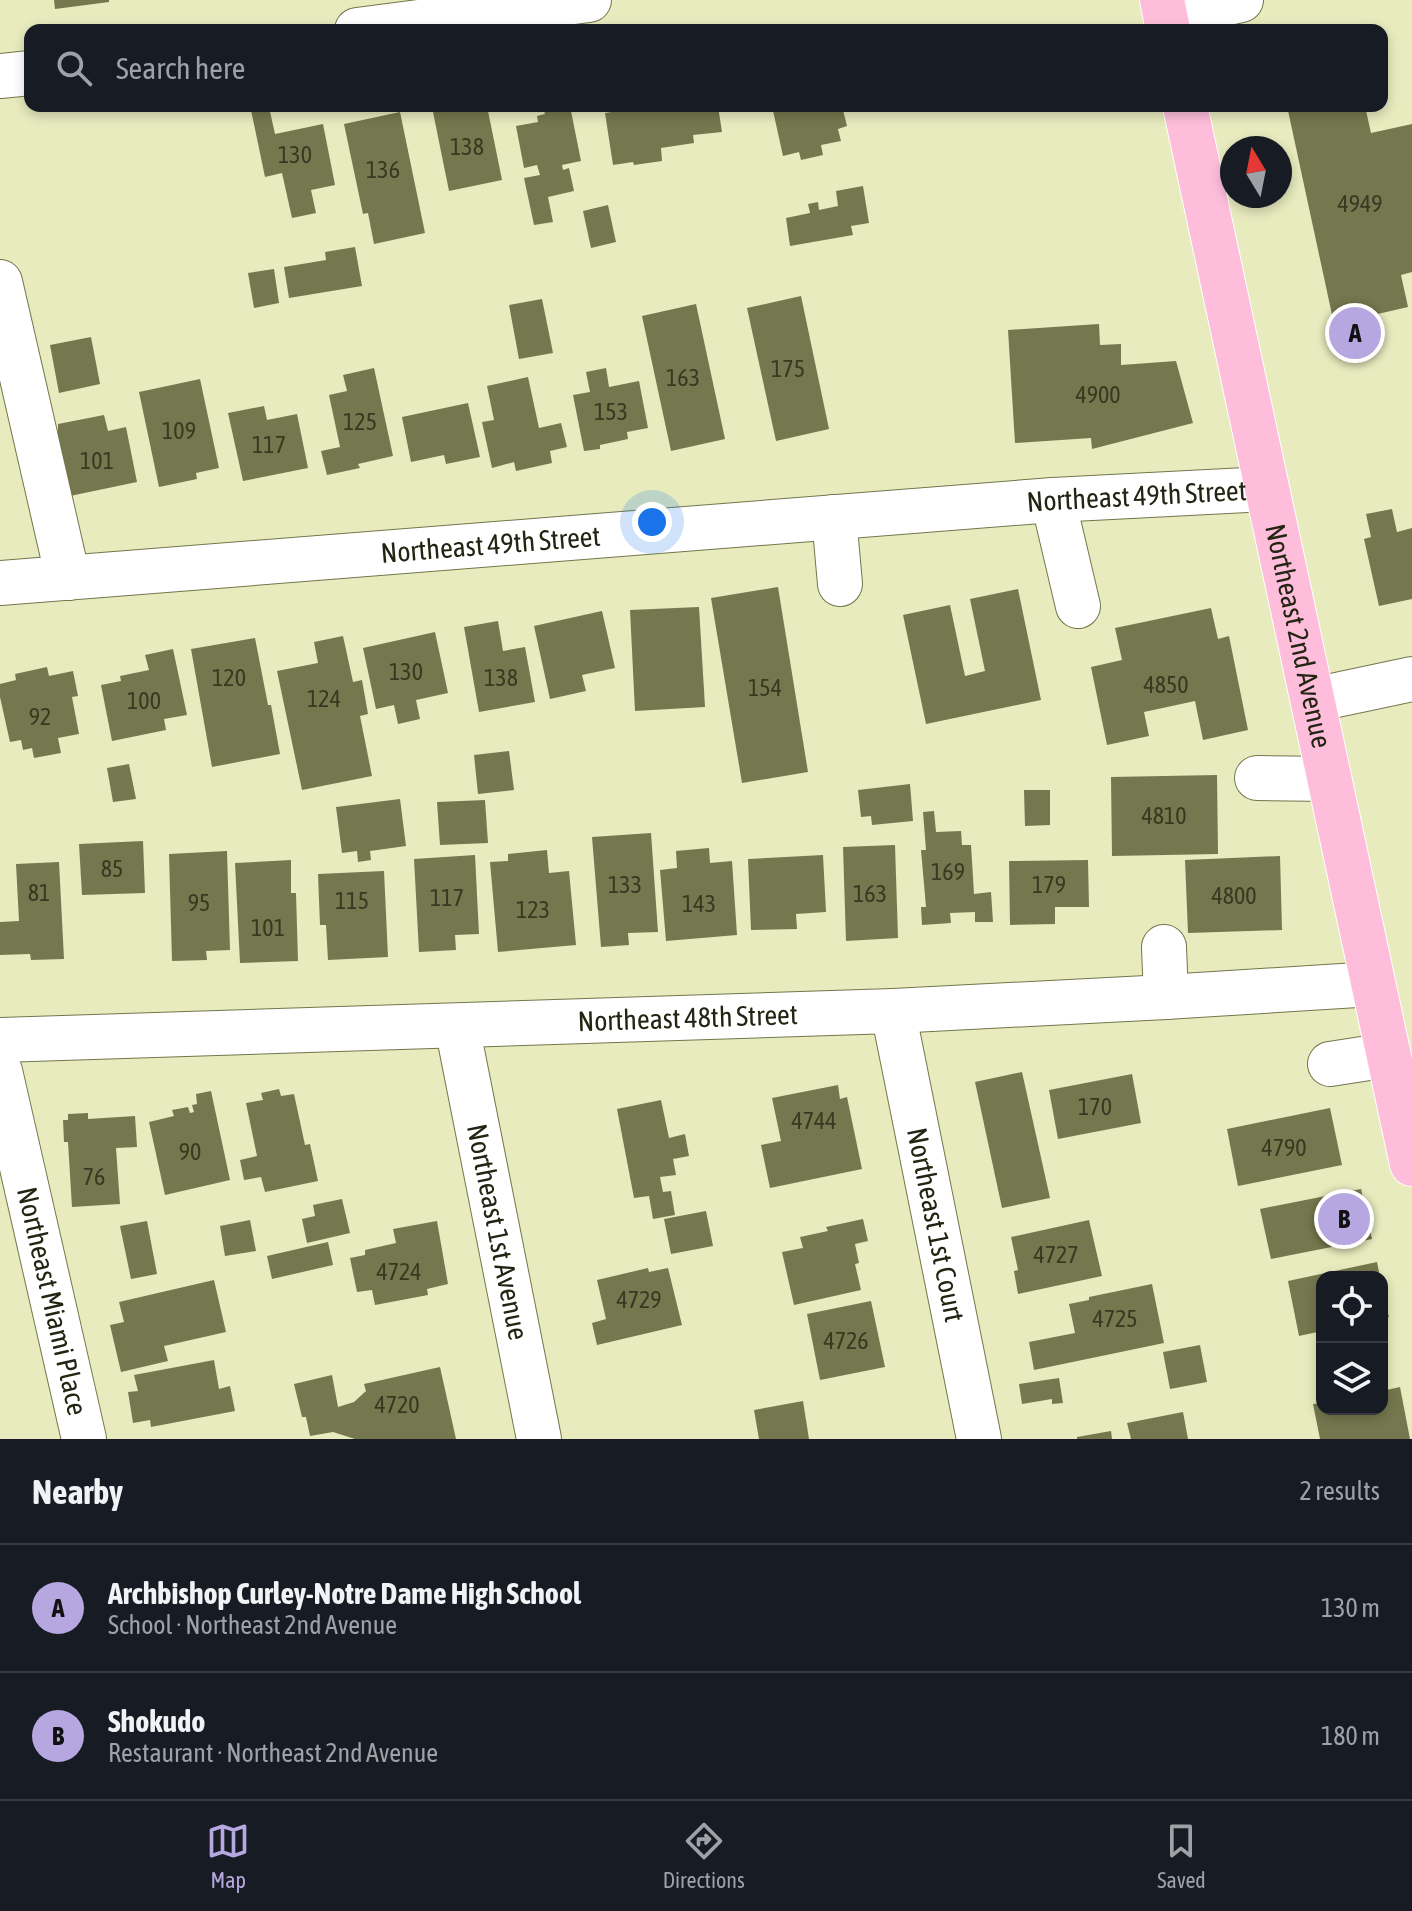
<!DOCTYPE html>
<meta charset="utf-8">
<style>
body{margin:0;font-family:"Asap Condensed",sans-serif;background:#242831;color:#f1f3f6}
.controls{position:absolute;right:24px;bottom:24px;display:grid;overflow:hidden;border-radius:16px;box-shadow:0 4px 12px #0003}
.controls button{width:72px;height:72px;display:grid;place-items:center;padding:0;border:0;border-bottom:2px solid #363941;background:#171b24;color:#f1f3f6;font:40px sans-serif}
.compass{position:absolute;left:1220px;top:136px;width:72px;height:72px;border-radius:50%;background:#171b24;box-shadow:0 4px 12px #0003;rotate:350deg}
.you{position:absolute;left:652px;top:522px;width:28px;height:28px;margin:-20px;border:6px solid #fff;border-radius:50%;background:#1a73e8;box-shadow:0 0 0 12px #1a73e833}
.badge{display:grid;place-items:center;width:52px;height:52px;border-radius:50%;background:#b6a7e0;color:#111;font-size:26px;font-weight:700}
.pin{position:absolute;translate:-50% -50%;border:4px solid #fff;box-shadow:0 2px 8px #0006}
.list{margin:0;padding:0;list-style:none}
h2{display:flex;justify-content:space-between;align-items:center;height:104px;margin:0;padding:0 32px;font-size:34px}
h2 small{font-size:26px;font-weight:400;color:#9ea1a6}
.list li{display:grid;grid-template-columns:52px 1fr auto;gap:24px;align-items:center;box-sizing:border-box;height:128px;padding:0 32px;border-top:2px solid #363941}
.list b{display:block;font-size:30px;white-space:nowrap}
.list p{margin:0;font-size:26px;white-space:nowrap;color:#9ea1a6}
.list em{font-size:26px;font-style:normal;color:#9ea1a6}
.icon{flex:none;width:44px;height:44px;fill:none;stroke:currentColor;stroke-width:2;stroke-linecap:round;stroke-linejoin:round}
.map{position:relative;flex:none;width:1412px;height:1439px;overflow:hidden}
.search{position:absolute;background:#171b24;box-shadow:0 4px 12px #0003;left:24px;right:24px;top:24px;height:88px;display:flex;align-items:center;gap:20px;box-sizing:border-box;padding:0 28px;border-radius:16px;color:#9ea1a6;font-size:30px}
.sheet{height:360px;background:#171b24}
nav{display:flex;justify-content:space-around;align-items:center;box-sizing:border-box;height:112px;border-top:2px solid #363941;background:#171b24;font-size:22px;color:#9ea1a6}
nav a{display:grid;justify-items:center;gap:4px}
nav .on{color:#b6a7e0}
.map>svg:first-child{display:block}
</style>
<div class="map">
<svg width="1412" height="1439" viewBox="0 0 1412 1439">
<rect width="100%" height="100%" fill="#e7ebbd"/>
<!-- building -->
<g fill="#75784e">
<polygon points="54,0 109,0 109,2 55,9"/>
<polygon points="462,106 487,106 502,180 449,191 433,112"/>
<polygon points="552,106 570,106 581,161 562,165 563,170 569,168 574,191 548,197 553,222 534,225 524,178 540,175 537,165 524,168 516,126 538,122 537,116 545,114 543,108"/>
<polygon points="625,106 718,106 722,132 693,135 694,143 661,148 662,161 634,165 633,162 613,165 605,113 625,110"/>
<polygon points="772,106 842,106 847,126 838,129 841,141 821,145 823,155 801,160 799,152 783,156"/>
<polygon points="1287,106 1365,106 1371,133 1412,124 1412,272 1401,275 1408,307 1334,324"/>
<polygon points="269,107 275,134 323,124 335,185 311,190 316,213 292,218 282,173 265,177 251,110"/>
<polygon points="400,112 425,233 374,244 368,213 363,214 344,124"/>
<polygon points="863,186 869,223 851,226 853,235 790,246 786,218 810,213 808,204 818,202 819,210 838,206 836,191"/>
<polygon points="608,205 616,242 591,248 583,211"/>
<polygon points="355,247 362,286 289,298 284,267 326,260 325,252"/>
<polygon points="274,269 279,303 254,308 248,273"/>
<polygon points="801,296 829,429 776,441 747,308"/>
<polygon points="542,299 553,353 519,359 509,305"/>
<polygon points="696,304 725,439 671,451 642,316"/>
<polygon points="1099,324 1100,345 1121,344 1121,365 1176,361 1193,423 1092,449 1091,438 1015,443 1008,330"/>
<polygon points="91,337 100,384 59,393 50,345"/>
<polygon points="374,368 393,456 358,464 360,468 327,475 321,451 340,447 329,395 347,391 343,375"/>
<polygon points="606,368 609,387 639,381 648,428 627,432 628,439 600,445 600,449 584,451 573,395 590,392 586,372"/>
<polygon points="528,377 539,428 561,423 567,447 550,451 552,463 516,471 514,462 492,468 482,422 494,420 487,386"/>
<polygon points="200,379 219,468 196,473 197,479 159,487 139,392"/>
<polygon points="468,403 480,457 446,464 444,455 411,462 402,417"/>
<polygon points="264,406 267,420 297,414 308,468 243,481 228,413"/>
<polygon points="104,415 108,431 126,427 137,482 70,496 58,437 58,424"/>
<polygon points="1392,509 1397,532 1412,528 1412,599 1379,606 1364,539 1371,537 1366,514"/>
<polygon points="778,587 808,772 742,783 711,598"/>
<polygon points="1018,589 1041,700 926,724 903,615 950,605 965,676 985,671 970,599"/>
<polygon points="699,607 705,707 635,711 630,610"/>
<polygon points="1211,608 1218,639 1229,636 1248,730 1203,740 1195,701 1144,712 1149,736 1107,745 1091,667 1122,660 1115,628"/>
<polygon points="602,611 615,668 582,675 586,691 550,699 534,626"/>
<polygon points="498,621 503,651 525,647 535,702 479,712 464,627"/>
<polygon points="435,632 448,693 416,700 420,719 398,724 394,705 376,709 363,648"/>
<polygon points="343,636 353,682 362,680 368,714 360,716 372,776 302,790 277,671 318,663 314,642"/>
<polygon points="255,638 268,705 271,705 280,754 212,767 191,649"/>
<polygon points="173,649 187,715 164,719 166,730 112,741 101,685 121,681 120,676 149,670 145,655"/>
<polygon points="47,667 49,676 73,671 78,696 72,697 79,734 58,738 61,753 34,758 32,748 23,750 21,740 10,742 0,697 0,684 16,680 15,674"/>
<polygon points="509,751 514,790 478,794 474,755"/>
<polygon points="129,764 136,799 113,802 107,768"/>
<polygon points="1217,775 1218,854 1112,856 1111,777"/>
<polygon points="910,784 913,821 872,825 871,816 861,817 858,790"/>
<polygon points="1024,790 1050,790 1050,825 1025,826"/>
<polygon points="400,799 406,846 370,851 371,860 358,862 357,851 342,853 336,807"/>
<polygon points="485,800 488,843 440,845 437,802"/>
<polygon points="934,811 936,832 961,831 962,845 971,845 974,894 991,892 993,922 975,922 975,912 950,913 951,923 922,925 921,907 926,907 921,850 926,850 923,812"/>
<polygon points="651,833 658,932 628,933 629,945 601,947 592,837"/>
<polygon points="143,841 145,893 82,895 79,844"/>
<polygon points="895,845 898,938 846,941 843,847"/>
<polygon points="709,848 710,863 732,861 737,935 666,941 660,870 677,868 676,851"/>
<polygon points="547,850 549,873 569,871 576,945 498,952 490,862 508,861 508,854"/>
<polygon points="227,851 230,950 206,951 207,960 172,961 169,854"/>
<polygon points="475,855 479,934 455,935 456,950 419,952 414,859"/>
<polygon points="823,855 826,912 796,914 797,929 751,930 748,859"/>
<polygon points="1280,856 1282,930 1188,933 1185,860"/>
<polygon points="291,860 291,893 296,893 298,961 240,963 235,863"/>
<polygon points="1088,860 1089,907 1055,907 1055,924 1010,925 1009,861"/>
<polygon points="59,862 64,959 31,960 30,954 0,955 0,922 19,921 16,864"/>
<polygon points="384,871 388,957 328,960 326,925 320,925 318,874"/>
<polygon points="1022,1072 1050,1198 1002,1208 975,1082"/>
<polygon points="1132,1074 1141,1123 1058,1139 1049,1090"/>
<polygon points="838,1085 840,1099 847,1097 862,1169 770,1188 761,1145 781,1141 772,1098"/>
<polygon points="279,1089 281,1096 294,1094 305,1145 310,1144 318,1181 265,1192 261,1177 244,1180 240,1160 257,1156 246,1103 263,1100 261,1093"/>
<polygon points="211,1091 230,1180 165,1195 149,1122 174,1116 172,1110 188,1107 190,1113 194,1112 192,1105 197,1104 196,1094"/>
<polygon points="661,1100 669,1138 685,1134 689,1156 673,1159 676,1175 660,1177 663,1192 671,1191 675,1215 653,1219 649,1196 634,1198 617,1109"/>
<polygon points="1330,1108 1342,1165 1238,1186 1227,1129"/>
<polygon points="88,1113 88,1119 135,1116 137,1147 116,1148 120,1204 72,1207 68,1142 64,1142 63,1120 68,1120 68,1114"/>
<polygon points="1361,1189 1372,1239 1271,1259 1260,1209"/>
<polygon points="342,1199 350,1233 307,1243 302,1219 315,1216 313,1205"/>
<polygon points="706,1211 713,1246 671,1254 664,1219"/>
<polygon points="863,1219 868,1241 855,1244 859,1263 855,1264 861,1290 794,1305 782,1252 803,1248 800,1237 828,1231 826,1227"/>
<polygon points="250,1220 256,1251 225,1256 220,1226"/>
<polygon points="1089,1220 1102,1276 1018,1294 1014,1271 1018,1270 1011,1237"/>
<polygon points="147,1221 157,1274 131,1279 120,1226"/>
<polygon points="437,1221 448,1284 427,1289 428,1295 375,1305 372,1290 357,1292 350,1258 365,1255 365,1250 396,1243 393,1229"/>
<polygon points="328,1242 333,1265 272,1279 267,1256"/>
<polygon points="1377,1262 1380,1277 1322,1277 1322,1331 1299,1336 1288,1281"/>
<polygon points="648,1268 649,1272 668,1268 682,1325 597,1345 592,1323 606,1319 597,1280"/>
<polygon points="214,1280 226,1332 164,1346 168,1361 121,1372 110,1325 124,1322 119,1302"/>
<polygon points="1152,1284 1164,1343 1034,1370 1029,1342 1075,1333 1069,1304 1089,1300 1089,1297"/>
<polygon points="1382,1292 1389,1317 1382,1318"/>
<polygon points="871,1301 885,1367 820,1380 807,1314"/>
<polygon points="1200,1345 1207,1382 1170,1389 1163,1352"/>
<polygon points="214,1360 219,1389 230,1386 235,1411 151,1427 150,1420 133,1423 128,1392 138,1391 134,1375"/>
<polygon points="440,1367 456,1439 355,1439 333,1432 310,1436 306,1417 302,1417 294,1384 332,1375 338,1407 354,1402 366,1391 364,1384"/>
<polygon points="1059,1378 1063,1403 1052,1404 1052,1399 1022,1404 1019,1384"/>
<polygon points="1400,1387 1410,1439 1320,1439 1313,1404 1322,1403 1322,1409 1382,1409 1382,1391"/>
<polygon points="803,1401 809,1439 759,1439 754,1410"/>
<polygon points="1183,1412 1188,1439 1131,1439 1127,1423"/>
<polygon points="1111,1431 1112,1439 1077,1439 1077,1437"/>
</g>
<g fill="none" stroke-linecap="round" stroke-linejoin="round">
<!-- minor casing -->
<g stroke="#73764c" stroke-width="46">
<g id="minor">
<polyline points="1166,17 1241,0"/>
<polyline points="357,30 589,0"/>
<polyline points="0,76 30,73"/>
<polyline points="0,282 68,578"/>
<polyline points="1053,500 1078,606"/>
<polyline points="834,517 840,584"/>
<path id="s1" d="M0,583l1053,-83 213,-11"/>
<polyline points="1313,700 1412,679"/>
<polyline points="1257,778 1329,779"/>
<polyline points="1164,947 1166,997"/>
<path id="s2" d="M893,1011l86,428"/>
<path id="s3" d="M457,1026l82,413"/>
<path id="s4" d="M0,1040l893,-29 273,-14 207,-13"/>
<polyline points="1330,1064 1388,1055"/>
<path id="s5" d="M0,1071l84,368"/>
</g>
</g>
<!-- major casing -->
<g stroke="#fff" stroke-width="46">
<g id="major">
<polyline points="1162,0 1168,30"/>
<path id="s6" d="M1185,106l227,1058"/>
</g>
</g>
<!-- minor -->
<use href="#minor" stroke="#fff" stroke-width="44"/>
<!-- major -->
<use href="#major" stroke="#febedb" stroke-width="44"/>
</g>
<g text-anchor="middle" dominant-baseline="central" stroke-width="6" stroke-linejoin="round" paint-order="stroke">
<!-- number labels -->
<g font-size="24" fill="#383921">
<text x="467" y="146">138</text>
<text x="295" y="154">130</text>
<text x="383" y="169">136</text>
<text x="1360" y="203">4949</text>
<text x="788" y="368">175</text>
<text x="683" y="377">163</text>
<text x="1098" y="394">4900</text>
<text x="611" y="411">153</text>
<text x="360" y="421">125</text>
<text x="179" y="430">109</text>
<text x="269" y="444">117</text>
<text x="97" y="460">101</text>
<text x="406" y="671">130</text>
<text x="229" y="677">120</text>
<text x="501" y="677">138</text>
<text x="1166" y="684">4850</text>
<text x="765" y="687">154</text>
<text x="324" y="698">124</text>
<text x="144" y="700">100</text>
<text x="40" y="716">92</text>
<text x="1164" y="815">4810</text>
<text x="112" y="868">85</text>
<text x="948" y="871">169</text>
<text x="625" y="884">133</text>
<text x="1049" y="884">179</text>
<text x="39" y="892">81</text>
<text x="870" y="893">163</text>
<text x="1234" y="895">4800</text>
<text x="447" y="897">117</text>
<text x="352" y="900">115</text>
<text x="199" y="902">95</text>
<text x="699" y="903">143</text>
<text x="533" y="909">123</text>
<text x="268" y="927">101</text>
<text x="1095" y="1106">170</text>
<text x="814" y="1120">4744</text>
<text x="1284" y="1147">4790</text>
<text x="190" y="1151">90</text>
<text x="94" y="1176">76</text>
<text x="1056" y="1254">4727</text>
<text x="399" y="1271">4724</text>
<text x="639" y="1299">4729</text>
<text x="1115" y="1318">4725</text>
<text x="846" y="1340">4726</text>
<text x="397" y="1404">4720</text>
</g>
<!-- street labels -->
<g font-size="28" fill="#232412" stroke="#e7ebbd">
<text stroke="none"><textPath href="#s1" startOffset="1140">Northeast 49th Street</textPath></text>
<text stroke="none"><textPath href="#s1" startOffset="492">Northeast 49th Street</textPath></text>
<text stroke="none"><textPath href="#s6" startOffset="542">Northeast 2nd Avenue</textPath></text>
<text stroke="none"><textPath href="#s4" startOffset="688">Northeast 48th Street</textPath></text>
<text stroke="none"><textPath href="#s2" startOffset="218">Northeast 1st Court</textPath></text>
<text stroke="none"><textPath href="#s3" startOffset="210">Northeast 1st Avenue</textPath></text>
<text stroke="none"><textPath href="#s5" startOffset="236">Northeast Miami Place</textPath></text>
</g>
</g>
</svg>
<div class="controls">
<button><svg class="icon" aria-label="locate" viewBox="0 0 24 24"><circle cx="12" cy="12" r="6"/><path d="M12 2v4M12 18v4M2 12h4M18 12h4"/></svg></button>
<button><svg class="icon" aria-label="layers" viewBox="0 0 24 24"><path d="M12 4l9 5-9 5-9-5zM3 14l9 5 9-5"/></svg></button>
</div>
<svg class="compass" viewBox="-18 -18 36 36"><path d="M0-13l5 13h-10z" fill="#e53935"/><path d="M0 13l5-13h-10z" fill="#9ea1a6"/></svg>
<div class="you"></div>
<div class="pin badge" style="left:1355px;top:333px">A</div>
<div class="pin badge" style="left:1344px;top:1219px">B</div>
<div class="search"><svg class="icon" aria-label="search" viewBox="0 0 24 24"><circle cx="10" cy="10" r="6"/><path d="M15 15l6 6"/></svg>Search here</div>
</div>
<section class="sheet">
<h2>Nearby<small>2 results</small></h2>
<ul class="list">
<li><span class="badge">A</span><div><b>Archbishop Curley-Notre Dame High School</b><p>School · Northeast 2nd Avenue</p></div><em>130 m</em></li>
<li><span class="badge">B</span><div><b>Shokudo</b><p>Restaurant · Northeast 2nd Avenue</p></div><em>180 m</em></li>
</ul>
</section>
<nav>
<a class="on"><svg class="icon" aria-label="map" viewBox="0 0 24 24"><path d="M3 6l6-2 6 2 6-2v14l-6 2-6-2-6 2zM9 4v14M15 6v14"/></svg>Map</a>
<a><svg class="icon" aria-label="directions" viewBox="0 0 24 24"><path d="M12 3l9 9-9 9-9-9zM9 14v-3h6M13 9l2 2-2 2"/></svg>Directions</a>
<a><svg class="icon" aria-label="saved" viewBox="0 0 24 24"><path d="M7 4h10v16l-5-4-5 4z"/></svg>Saved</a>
</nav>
